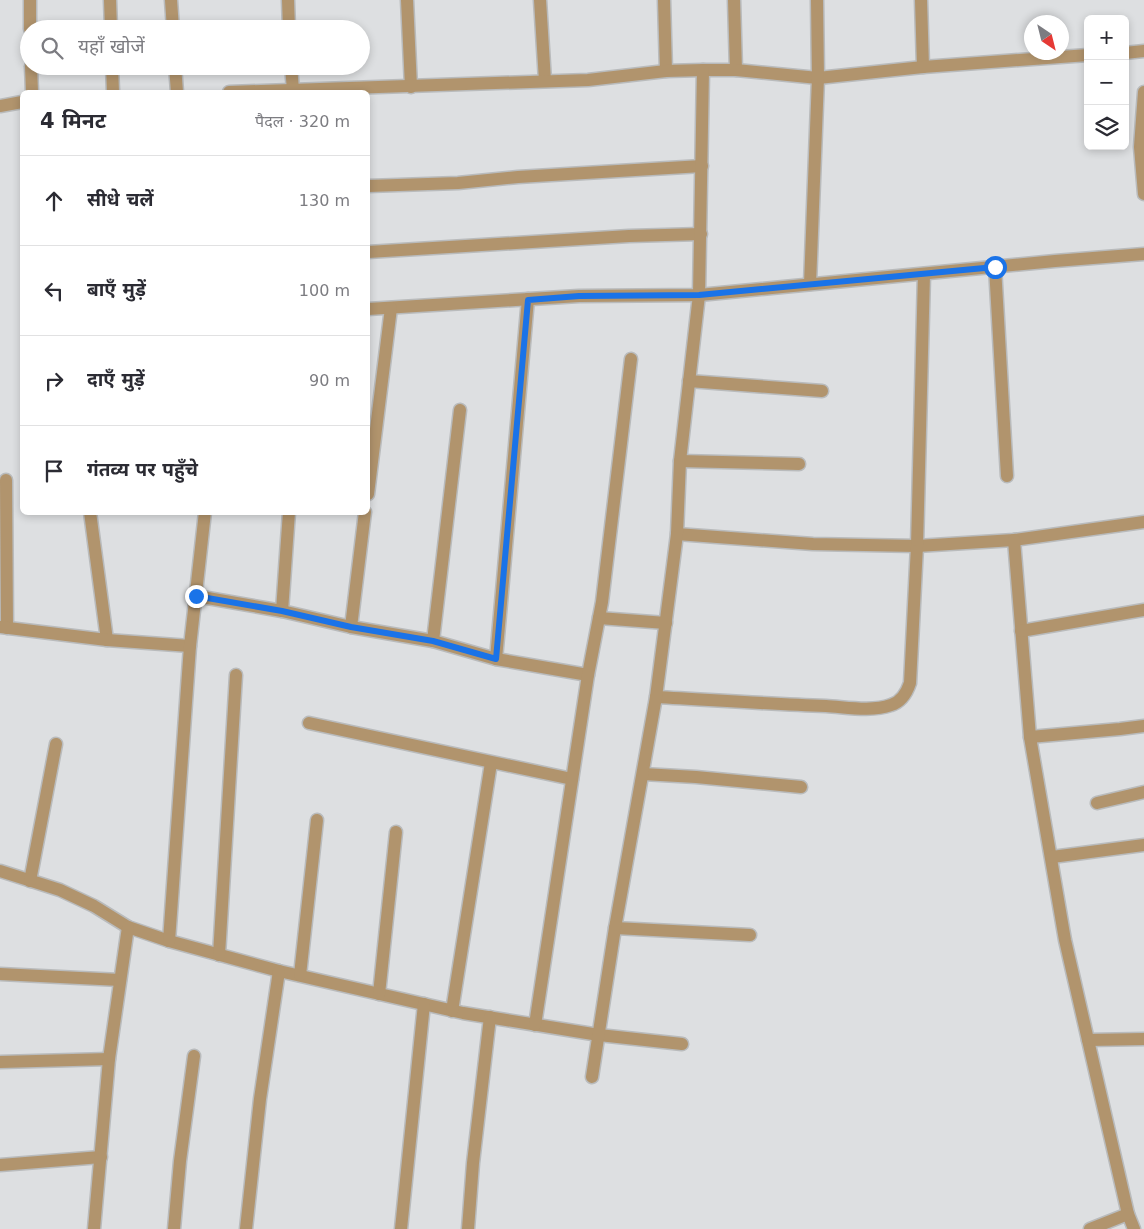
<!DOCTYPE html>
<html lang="hi">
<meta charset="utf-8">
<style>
body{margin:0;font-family:"DejaVu Sans","Noto Sans Devanagari",sans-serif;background:#f2f2f3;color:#2b2b33}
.controls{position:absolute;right:15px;top:15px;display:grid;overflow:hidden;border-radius:8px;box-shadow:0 2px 8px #0003}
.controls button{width:45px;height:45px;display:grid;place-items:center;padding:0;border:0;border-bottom:1px solid #e1e1e2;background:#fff;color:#2b2b33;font:25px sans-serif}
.compass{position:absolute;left:1024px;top:15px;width:45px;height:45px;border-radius:50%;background:#fff;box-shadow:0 2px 8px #0003;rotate:145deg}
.stop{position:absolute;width:15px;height:15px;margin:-11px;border:4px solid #1a73e8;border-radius:50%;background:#fff}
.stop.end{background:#1a73e8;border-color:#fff;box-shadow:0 1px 5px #0008}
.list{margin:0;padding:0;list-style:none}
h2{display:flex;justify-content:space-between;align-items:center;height:65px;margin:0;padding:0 20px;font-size:21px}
h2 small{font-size:16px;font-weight:400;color:#7c7c81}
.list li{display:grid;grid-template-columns:32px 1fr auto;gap:15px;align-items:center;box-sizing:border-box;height:90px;padding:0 20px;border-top:1px solid #e1e1e2}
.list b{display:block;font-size:19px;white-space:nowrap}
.list em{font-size:16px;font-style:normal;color:#7c7c81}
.icon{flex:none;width:28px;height:28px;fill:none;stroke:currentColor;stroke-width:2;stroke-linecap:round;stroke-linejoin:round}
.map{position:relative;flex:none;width:1144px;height:1229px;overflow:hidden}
.search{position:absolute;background:#fff;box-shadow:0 2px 8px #0003;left:20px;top:20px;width:350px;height:55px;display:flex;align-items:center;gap:12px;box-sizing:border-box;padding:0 18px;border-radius:28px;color:#7c7c81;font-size:19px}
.panel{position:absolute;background:#fff;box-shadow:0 2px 8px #0003;left:20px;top:90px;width:350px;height:425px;border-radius:8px}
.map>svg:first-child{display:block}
</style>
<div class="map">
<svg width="1144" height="1229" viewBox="0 0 1144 1229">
<rect width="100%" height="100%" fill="#dddfe1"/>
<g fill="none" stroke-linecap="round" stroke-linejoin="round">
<!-- street casing -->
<g stroke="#b9bbbc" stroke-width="15">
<g id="street">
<polyline points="30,0 30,29"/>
<polyline points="110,0 111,29"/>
<polyline points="171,0 173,29"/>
<polyline points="288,0 289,29"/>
<polyline points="407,0 411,87"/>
<polyline points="540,0 545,81"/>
<polyline points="664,0 666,71"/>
<polyline points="734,0 736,70"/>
<polyline points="921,0 923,67"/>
<polyline points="1125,53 1144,51"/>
<polyline points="31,66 32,92"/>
<polyline points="112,66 113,92"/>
<polyline points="175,66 177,92"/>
<polyline points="291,66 293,90"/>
<polyline points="229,92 588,80 666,71 703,70 736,70 818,78 923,67 1088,55"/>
<polyline points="1144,92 1140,147 1144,194"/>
<polyline points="0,106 22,102"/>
<polyline points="368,186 458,183 518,177 702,166"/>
<polyline points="368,252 629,236 701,234"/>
<polyline points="995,267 1007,476"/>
<polyline points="810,284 818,78 817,0"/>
<polyline points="368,309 579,296 699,295 1055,261 1144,254"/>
<polyline points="689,381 822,391"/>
<polyline points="680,461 799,464"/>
<polyline points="6,480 7,628"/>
<polyline points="368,494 391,308"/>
<polyline points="90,512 107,640"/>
<polyline points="677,534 813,544 917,546 1014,540 1144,522"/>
<polyline points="1014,540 1030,737 1065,940 1128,1214 1134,1229"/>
<polyline points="196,596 282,611 351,627 433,641 496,659 588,675"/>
<polyline points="282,611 289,512"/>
<polyline points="599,618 666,623"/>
<polyline points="0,627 107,640 190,646"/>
<polyline points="351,627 365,512"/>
<polyline points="1021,631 1144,610"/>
<polyline points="433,641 460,410"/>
<polyline points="496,659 528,299"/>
<path d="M656,697c57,3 113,7 170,9 20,1 45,6 65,-1 10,-3 16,-13 19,-22l7,-137 7,-272"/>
<polyline points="309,723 572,779"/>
<polyline points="1030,737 1120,729 1144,726"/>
<polyline points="643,774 696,777 801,787"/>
<polyline points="1097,803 1144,792"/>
<polyline points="1052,857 1144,845"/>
<polyline points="0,871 60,890 94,906 128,927 169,941 279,971 463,1013 599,1035 682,1044"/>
<polyline points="30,881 56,744"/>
<polyline points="615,928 750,935"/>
<polyline points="169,941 190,646 205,512"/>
<polyline points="219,955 236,675"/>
<polyline points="0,974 120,980"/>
<polyline points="300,975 317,820"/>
<polyline points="379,994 396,832"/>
<polyline points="452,1011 491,763"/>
<polyline points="535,1025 588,675 602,602 631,359"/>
<polyline points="1088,1040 1144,1039"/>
<polyline points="0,1062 109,1059"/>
<polyline points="592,1077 615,928 656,697 677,534 680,461 699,295 703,70"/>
<polyline points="0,1165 101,1157"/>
<polyline points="94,1229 109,1059 128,927"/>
<polyline points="174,1229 180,1161 194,1056"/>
<polyline points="246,1229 260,1099 279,971"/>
<polyline points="401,1229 424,1004"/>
<polyline points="468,1229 473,1163 490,1017"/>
<polyline points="1090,1229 1128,1214"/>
</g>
</g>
<!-- street -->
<use href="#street" stroke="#b1946d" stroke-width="12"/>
</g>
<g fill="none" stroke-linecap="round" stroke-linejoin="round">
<!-- route -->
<polyline stroke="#1a73e8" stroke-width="6" points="196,596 282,611 351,627 433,641 496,659 528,300 579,296 699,295 995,267"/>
</g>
</svg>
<div class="controls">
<button>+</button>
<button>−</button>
<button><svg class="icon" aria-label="layers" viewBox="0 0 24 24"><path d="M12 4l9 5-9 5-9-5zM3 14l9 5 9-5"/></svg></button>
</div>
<svg class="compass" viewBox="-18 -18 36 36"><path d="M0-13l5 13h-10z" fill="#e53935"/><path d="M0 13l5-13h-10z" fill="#7c7c81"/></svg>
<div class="stop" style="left:995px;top:267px"></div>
<div class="stop end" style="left:196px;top:596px"></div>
<div class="search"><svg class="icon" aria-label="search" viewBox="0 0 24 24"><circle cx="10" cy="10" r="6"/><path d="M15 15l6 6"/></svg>यहाँ खोजें</div>
<section class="panel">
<h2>4 मिनट<small>पैदल · 320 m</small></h2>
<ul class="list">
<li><svg class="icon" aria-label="ahead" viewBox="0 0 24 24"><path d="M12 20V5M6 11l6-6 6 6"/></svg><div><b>सीधे चलें</b></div><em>130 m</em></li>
<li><svg class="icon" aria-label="left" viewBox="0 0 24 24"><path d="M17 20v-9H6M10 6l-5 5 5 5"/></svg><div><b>बाएँ मुड़ें</b></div><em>100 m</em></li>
<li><svg class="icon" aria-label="right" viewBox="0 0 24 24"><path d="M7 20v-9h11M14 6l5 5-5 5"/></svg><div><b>दाएँ मुड़ें</b></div><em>90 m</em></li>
<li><svg class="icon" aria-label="arrive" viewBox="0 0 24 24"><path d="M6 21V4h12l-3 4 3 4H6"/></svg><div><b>गंतव्य पर पहुँचे</b></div></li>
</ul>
</section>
</div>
